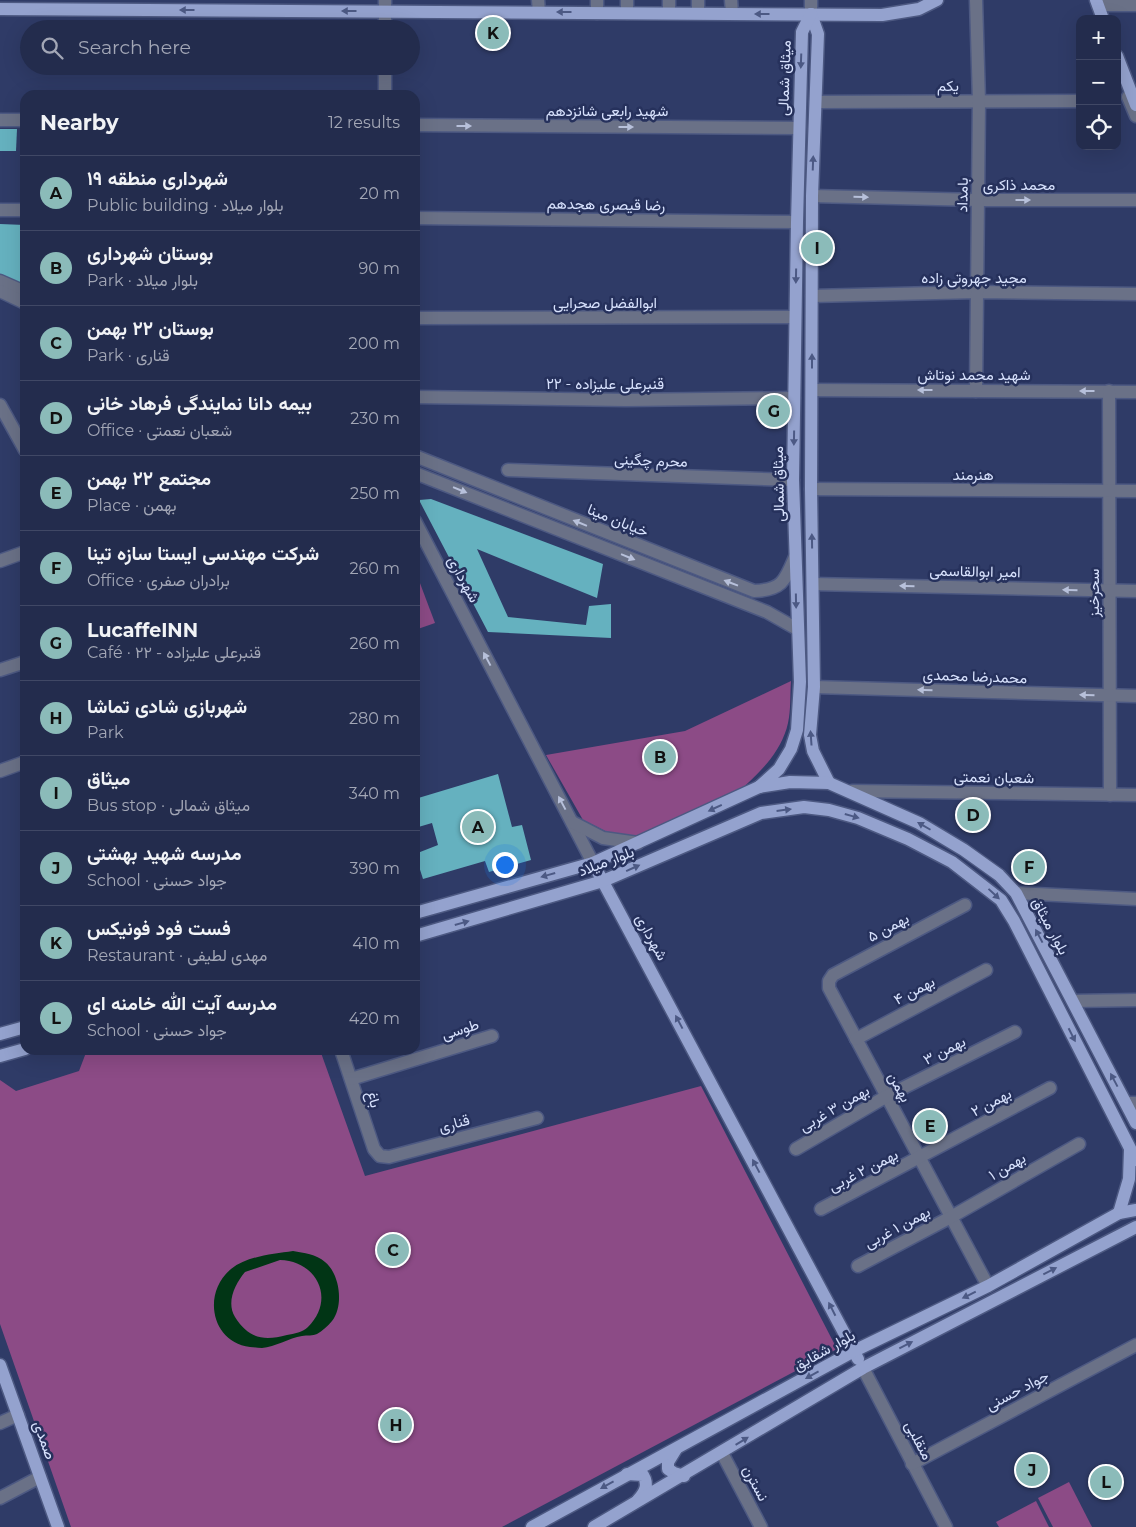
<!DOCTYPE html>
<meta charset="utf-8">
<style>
body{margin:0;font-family:Montserrat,Vazirmatn,sans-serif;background:#2f3857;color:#f1f3f6}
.controls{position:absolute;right:15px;top:15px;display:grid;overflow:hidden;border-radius:10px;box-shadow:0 5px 20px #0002}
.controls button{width:45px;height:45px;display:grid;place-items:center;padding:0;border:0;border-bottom:1px solid #404865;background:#232c4d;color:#f1f3f6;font:25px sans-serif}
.you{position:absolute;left:504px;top:864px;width:18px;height:18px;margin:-12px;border:4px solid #fff;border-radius:50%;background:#1a73e8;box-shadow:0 0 0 8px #1a73e833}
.badge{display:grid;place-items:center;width:32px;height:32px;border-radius:50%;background:#8bbbb9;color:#111;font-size:16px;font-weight:700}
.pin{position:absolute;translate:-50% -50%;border:2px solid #fff;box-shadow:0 1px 5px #0006}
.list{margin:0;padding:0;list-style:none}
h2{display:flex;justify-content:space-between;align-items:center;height:65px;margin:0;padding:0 20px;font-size:21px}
h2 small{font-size:16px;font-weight:400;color:#a3a7b6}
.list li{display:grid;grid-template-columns:32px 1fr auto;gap:15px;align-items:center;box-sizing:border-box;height:75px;padding:0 20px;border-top:1px solid #404865}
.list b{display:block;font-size:19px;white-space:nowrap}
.list p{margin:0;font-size:16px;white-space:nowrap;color:#a3a7b6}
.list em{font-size:16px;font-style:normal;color:#a3a7b6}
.icon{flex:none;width:28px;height:28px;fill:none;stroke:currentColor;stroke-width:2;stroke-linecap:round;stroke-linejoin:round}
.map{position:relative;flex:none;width:1136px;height:1527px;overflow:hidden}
.search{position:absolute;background:#232c4d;box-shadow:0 5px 20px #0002;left:20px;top:20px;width:400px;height:55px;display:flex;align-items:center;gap:12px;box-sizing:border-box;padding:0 18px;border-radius:28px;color:#a3a7b6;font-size:19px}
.panel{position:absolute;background:#232c4d;box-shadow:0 5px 20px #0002;left:20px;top:90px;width:400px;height:965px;border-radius:15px}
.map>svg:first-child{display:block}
</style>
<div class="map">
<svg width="1136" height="1527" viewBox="0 0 1136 1527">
<rect width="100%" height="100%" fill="#2f3b67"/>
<!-- green -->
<g fill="#8c4b86">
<polygon points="415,570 435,623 415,630"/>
<path d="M791,681c-1,13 0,29 -3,42 -6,28 -29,51 -49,68l-106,46 -26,-5 -24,-12 -37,-65 139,-24z"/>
<polygon points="87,1050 320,1050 365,1176 701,1086 837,1349 502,1527 71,1527 0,1324 0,1080 16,1091 79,1071"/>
<polygon points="1069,1482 1092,1527 1053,1527 1038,1498"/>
<polygon points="1036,1501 1049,1527 999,1527 996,1522"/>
</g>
<!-- water -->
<path fill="#013515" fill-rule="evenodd" d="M293,1251c11,2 23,3 32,11 15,12 19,44 7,59 -4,5 -10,10 -15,13 -4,2 -10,1 -15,2 -13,2 -27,11 -40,12 -4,0 -8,-1 -12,-1 -39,-5 -48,-54 -19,-78 16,-13 42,-15 62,-18zM280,1260c37,1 56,39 28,67 -5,5 -14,7 -21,8 -23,6 -38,4 -52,-18 -9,-15 0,-33 10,-45z"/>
<!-- building -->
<g fill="#65b1bf">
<polygon points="0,129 17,129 16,151 0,151"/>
<polygon points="0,224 25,225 24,287 0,276"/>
<polygon points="431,499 603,564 597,598 477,549 508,617 586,625 589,606 611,604 611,638 488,632 419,500"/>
<polygon points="498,774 512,827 522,825 531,860 489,872 485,861 423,879 415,854 438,845 432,823 415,828 415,799"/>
</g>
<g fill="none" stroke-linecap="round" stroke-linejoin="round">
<!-- minor casing -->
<g stroke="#4d5982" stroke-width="15">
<g id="minor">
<polyline points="385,0 385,29"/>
<polyline points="538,0 539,12"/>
<polyline points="597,0 597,13"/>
<polyline points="669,0 669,13"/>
<polyline points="698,0 698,13"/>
<polyline points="731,0 732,13"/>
<polyline points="1098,5 1136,5"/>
<polyline points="627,13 627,0"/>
<polyline points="811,14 811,0"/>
<polyline points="385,66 385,95"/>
<polyline points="1128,97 1136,116"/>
<polyline points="816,102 1080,101"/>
<polyline points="0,120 25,120"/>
<polyline points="415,125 799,128"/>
<polyline points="812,196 979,200 1136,200"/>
<polyline points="0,210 25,210"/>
<polyline points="415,218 797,222"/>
<polyline points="0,281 25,292"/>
<polyline points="0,291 25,303"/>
<polyline points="812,296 977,292 1136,294"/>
<polyline points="415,318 795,317"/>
<polyline points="812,390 1136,392"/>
<polyline points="976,391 979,101 976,0"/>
<polyline points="1109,391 1110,795"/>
<polyline points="415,397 626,400 794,398"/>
<polyline points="0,405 25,450"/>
<path d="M415,456l339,135c28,-1 31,-10 41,-34"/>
<polyline points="508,470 793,480"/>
<polyline points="415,473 767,612 797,629"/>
<polyline points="811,489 1136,491"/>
<polyline points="415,521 593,863"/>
<polyline points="0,561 25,552"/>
<polyline points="813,584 1136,591"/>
<polyline points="0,670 25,662"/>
<polyline points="814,687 1136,696"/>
<polyline points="0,771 25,762"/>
<polyline points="852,791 1136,795"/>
<polyline points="572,822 603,838 638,843"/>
<polyline points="1016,893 1136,899"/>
<polyline points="965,905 833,975 829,981 829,988 988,1286"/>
<polyline points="1073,1001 1136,1000"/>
<polyline points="856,1039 986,970"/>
<polyline points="341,1050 374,1149 380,1156 389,1157 537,1118"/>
<polyline points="351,1079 492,1036"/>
<polyline points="1126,1103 1136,1103"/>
<polyline points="796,1149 887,1096 1015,1032"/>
<polyline points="821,1209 1050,1088"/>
<polyline points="858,1266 951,1217 1079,1144"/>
<polyline points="863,1368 946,1527"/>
<polyline points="0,1423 18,1415"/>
<polyline points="722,1453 761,1527"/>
<polyline points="912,1464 1136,1345"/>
<polyline points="0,1498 40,1477"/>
</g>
</g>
<!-- major casing -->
<g stroke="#4d5982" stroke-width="15">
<g id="major">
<polyline points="1096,0 1103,19"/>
<polyline points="0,9 882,15 919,9 937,0"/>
<polyline points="811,14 818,34 812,196 811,489 814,687 810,735 813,751 829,783"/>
<polyline points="1117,56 1136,105"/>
<polyline points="759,787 779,769 791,749 797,730 800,682 793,480 797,222 802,32 811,14"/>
<polyline points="593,863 858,1359"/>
<polyline points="415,913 593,863 759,787 790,782 829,783 919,823 964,850 999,875 1016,893 1136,1123"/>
<polyline points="415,936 603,881 761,813 804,807 829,810 858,818 908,839 952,862 1001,900 1014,921 1136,1160"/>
<polyline points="0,1034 25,1027"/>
<polyline points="0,1056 25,1049"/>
<polyline points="1119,1213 1129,1179 1130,1150"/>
<polyline points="0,1365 58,1527"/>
<polyline points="676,1449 668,1462 668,1469 674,1473 684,1476"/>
<path d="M627,1474l16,1c6,10 2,17 -5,25"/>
<polyline points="532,1527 854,1351 988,1286 1119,1213 1136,1210"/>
<polyline points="594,1527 863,1368 1136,1227"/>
</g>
</g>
<!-- minor -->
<use href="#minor" stroke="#6a7187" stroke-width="12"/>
<!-- major -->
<use href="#major" stroke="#94a2ce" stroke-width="12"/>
</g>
<!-- one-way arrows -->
<defs><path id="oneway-solid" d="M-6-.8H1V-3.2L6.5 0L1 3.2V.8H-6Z" transform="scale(1.25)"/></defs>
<g fill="#4c5984">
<use href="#oneway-solid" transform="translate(187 10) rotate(-180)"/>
<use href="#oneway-solid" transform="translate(349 11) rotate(-180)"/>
<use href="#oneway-solid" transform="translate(564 12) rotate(-180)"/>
<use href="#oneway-solid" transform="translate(762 14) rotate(-180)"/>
<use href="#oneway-solid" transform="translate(801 61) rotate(92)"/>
<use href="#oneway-solid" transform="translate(813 163) rotate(-88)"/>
<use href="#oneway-solid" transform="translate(796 276) rotate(91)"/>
<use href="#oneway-solid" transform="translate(812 361) rotate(-90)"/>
<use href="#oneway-solid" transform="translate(794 438) rotate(91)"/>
<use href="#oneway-solid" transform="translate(812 541) rotate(-91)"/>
<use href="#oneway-solid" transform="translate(796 601) rotate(89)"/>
<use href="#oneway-solid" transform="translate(811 738) rotate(-94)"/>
<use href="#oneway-solid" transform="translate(715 808) rotate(155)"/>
<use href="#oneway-solid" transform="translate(784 810) rotate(-7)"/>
<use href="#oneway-solid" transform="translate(852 816) rotate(16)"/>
<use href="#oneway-solid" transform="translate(924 826) rotate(-150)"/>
<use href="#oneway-solid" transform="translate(633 868) rotate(-24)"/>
<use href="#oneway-solid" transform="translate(548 875) rotate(164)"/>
<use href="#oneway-solid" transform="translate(994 894) rotate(43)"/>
<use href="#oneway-solid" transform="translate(462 923) rotate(-16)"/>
<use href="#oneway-solid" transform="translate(1039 936) rotate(-118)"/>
<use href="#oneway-solid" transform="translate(679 1022) rotate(-118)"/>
<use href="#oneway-solid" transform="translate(1072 1035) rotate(63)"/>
<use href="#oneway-solid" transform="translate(1114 1080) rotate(-118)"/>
<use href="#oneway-solid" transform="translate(756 1166) rotate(-118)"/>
<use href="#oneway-solid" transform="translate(1050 1271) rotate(-27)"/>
<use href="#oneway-solid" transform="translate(969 1295) rotate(154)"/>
<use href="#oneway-solid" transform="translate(832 1309) rotate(-117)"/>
<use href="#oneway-solid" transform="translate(906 1345) rotate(-27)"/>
<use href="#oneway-solid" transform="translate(812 1375) rotate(151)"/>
<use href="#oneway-solid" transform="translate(742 1441) rotate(-31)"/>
<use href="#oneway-solid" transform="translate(607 1485) rotate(151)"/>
</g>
<g fill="#b7c0da">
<use href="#oneway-solid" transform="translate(464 126)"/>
<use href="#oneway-solid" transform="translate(626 127)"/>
<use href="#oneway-solid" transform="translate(861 197) rotate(1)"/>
<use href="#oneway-solid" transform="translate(1023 200)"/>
<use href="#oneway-solid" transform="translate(925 390) rotate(-180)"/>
<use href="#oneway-solid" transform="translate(1087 391) rotate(-180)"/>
<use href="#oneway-solid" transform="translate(460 490) rotate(22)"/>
<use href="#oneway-solid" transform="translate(580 523) rotate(-158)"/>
<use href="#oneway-solid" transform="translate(628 557) rotate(22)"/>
<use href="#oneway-solid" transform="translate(731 583) rotate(-159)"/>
<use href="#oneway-solid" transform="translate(907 586) rotate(-179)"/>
<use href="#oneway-solid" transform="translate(1070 590) rotate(-179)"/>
<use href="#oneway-solid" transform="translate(487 659) rotate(-118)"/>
<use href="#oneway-solid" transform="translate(925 690) rotate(-178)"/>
<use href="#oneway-solid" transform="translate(1087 695) rotate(-178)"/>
<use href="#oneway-solid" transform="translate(562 803) rotate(-118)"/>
</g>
<g text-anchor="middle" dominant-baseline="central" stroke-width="5" stroke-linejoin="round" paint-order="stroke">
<!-- street labels -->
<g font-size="15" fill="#d8e2fd" stroke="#26315c">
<text transform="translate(784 78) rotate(-88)">میثاق شمالی</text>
<text x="948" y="85">یکم</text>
<text x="607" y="110">شهید رابعی شانزدهم</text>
<text x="1019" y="184">محمد ذاکری</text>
<text transform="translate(962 195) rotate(-89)">بامداد</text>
<text transform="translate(606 204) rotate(1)">رضا قیصری هجدهم</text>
<text x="974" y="277">مجید جهروتی زاده</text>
<text x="605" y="302">ابوالفضل صحرایی</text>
<text x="974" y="374">شهید محمد نوتاش</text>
<text x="605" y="383">قنبرعلی علیزاده - ۲۲</text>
<text transform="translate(651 460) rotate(2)">محرم چگینی</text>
<text x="973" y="474">هنرمند</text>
<text transform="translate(778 484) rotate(-91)">میثاق شمالی</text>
<text transform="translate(618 520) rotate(22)">خیابان مینا</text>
<text transform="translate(975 571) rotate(1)">امیر ابوالقاسمی</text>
<text transform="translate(464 579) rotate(62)">شهرداری</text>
<text transform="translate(1093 593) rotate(-90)">سحرخیز</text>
<text transform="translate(975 676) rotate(2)">محمدرضا محمدی</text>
<text transform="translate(994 777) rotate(1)">شعبان نعمتی</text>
<text transform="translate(606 861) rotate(-21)">بلوار میلاد</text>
<text transform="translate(1051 926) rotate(62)">بلوار میثاق</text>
<text transform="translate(888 927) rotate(-28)">بهمن ۵</text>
<text transform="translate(652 937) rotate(62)">شهرداری</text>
<text transform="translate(914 990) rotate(-28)">بهمن ۴</text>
<text transform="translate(460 1029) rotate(-17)">طوسی</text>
<text transform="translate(944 1050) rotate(-27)">بهمن ۳</text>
<text transform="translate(900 1087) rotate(62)">بهمن</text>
<text transform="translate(374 1099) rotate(72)">باغ</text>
<text transform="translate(991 1102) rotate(-28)">بهمن ۲</text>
<text transform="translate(834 1108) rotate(-30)">بهمن ۳ غربی</text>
<text transform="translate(454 1123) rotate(-15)">قناری</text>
<text transform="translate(1007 1166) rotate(-30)">بهمن ۱</text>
<text transform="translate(863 1170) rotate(-27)">بهمن ۲ غربی</text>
<text transform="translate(897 1227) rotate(-28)">بهمن ۱ غربی</text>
<text transform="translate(824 1350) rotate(-29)">بلوار شقایق</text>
<text transform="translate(1017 1390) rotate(-28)">جواد حسنی</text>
<text transform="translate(45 1440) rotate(70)">صمدی</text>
<text transform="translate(919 1440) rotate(62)">منقلبی</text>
<text transform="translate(756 1483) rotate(62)">نسترن</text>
</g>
</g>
</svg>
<div class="controls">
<button>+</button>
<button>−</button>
<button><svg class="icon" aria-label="locate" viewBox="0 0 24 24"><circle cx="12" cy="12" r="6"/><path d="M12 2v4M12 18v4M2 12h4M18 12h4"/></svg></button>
</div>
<div class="you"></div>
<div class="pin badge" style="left:478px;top:827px">A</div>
<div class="pin badge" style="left:660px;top:757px">B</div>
<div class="pin badge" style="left:393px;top:1250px">C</div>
<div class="pin badge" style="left:973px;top:815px">D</div>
<div class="pin badge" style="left:930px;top:1126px">E</div>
<div class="pin badge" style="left:1029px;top:867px">F</div>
<div class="pin badge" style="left:774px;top:411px">G</div>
<div class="pin badge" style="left:396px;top:1425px">H</div>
<div class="pin badge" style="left:817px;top:248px">I</div>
<div class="pin badge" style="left:1032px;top:1470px">J</div>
<div class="pin badge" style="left:493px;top:33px">K</div>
<div class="pin badge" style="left:1106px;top:1482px">L</div>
<div class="search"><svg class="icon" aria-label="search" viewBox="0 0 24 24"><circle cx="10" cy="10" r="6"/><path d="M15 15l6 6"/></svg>Search here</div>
<section class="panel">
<h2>Nearby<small>12 results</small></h2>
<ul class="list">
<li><span class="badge">A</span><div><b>شهرداری منطقه ۱۹</b><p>Public building · بلوار میلاد</p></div><em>20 m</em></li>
<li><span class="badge">B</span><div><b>بوستان شهرداری</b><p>Park · بلوار میلاد</p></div><em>90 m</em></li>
<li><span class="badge">C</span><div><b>بوستان ۲۲ بهمن</b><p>Park · قناری</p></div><em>200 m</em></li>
<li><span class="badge">D</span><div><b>بیمه دانا نمایندگی فرهاد خانی</b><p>Office · شعبان نعمتی</p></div><em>230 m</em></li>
<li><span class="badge">E</span><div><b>مجتمع ۲۲ بهمن</b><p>Place · بهمن</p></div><em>250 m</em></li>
<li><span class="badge">F</span><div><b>شرکت مهندسی ایستا سازه تینا</b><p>Office · برادران صفری</p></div><em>260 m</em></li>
<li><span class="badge">G</span><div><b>LucaffeINN</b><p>Café · قنبرعلی علیزاده - ۲۲</p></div><em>260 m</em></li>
<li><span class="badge">H</span><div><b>شهربازی شادی تماشا</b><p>Park</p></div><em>280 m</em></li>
<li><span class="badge">I</span><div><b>میثاق</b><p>Bus stop · میثاق شمالی</p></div><em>340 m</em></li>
<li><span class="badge">J</span><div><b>مدرسه شهید بهشتی</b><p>School · جواد حسنی</p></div><em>390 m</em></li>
<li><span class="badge">K</span><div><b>فست فود فونیکس</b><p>Restaurant · مهدی لطیفی</p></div><em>410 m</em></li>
<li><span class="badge">L</span><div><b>مدرسه آیت الله خامنه ای</b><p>School · جواد حسنی</p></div><em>420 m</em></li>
</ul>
</section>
</div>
